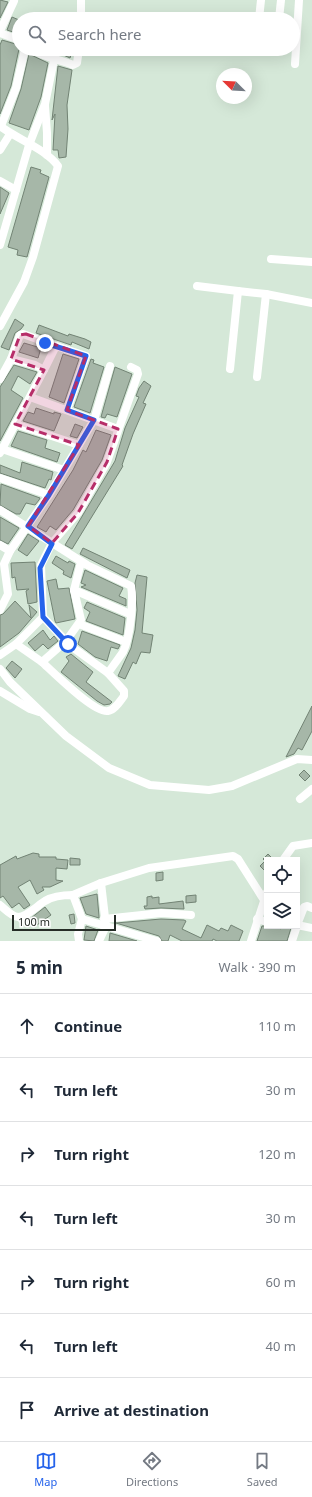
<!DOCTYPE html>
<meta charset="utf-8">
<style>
body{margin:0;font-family:"Noto Sans",sans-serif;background:#f2f2f3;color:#1f2937}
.controls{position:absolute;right:12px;bottom:12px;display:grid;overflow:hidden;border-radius:0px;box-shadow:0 4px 16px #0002}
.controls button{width:36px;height:36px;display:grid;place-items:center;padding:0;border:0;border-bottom:1px solid #e0e1e3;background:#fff;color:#1f2937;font:20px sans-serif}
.compass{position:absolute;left:216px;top:68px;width:36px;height:36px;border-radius:50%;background:#fff;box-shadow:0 4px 16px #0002;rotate:294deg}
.scale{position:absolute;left:12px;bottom:10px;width:104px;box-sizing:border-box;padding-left:4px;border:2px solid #262d27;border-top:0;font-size:11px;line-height:14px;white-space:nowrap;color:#262d27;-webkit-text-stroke:3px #fff;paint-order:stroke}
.stop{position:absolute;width:12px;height:12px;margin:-9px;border:3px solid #2563eb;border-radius:50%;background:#fff}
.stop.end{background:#2563eb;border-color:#fff;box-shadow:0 1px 4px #0008}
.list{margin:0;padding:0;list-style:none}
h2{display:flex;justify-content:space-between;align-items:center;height:52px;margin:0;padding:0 16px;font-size:17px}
h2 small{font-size:13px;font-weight:400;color:#747a83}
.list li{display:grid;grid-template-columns:26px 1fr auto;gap:12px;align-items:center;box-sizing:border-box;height:64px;padding:0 16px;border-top:1px solid #e0e1e3}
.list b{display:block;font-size:15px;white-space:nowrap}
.list em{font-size:13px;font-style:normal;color:#747a83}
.icon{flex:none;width:22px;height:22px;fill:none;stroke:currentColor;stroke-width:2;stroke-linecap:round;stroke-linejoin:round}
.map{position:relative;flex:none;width:312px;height:941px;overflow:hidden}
.search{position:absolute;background:#fff;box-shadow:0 4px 16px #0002;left:12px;right:12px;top:12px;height:44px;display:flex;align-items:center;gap:10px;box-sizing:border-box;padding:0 14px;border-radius:22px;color:#747a83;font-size:15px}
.sheet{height:500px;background:#fff}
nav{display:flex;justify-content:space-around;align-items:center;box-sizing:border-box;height:56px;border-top:1px solid #e0e1e3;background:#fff;font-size:11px;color:#747a83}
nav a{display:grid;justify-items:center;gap:2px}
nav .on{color:#2563eb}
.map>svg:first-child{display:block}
</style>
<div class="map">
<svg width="312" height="941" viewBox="0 0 312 941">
<rect width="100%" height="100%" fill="#d5e8d8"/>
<!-- building -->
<g fill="#a6b7a8" stroke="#728374">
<polygon points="0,0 8,2 0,18"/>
<polygon points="12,17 19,20 19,34 7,30"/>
<polygon points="2,40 19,45 19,49 11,86 0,114 0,45"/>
<polygon points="50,49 73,49 70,58"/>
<polygon points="29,54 48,63 41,97 29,130 9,123 21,89"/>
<polygon points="58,66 72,70 67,105 68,129 66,157 59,158 58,150 53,150 55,114 52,120"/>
<polygon points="31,167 41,170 40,173 49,177 27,257 17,255 18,250 8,247"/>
<polygon points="0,187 9,193 0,214"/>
<polygon points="15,319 24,325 21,329 15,333 9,350 1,347"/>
<polygon points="39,325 68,336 69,334 85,339 91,342 89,349 72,342 71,345 36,333"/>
<polygon points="24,343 41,348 38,358 19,352"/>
<polygon points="63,354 79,359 64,403 49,397"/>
<polygon points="91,359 94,360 93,363 104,367 90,413 74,407"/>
<polygon points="14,365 37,372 30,384 18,376 11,390 23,398 0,441 0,387"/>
<polygon points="115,367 132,374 117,417 107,414 105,418 101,417"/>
<polygon points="144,381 151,386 143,403 146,404 133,434 122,465 123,466 72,549 65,545 115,461 125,428 139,397 136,396 139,388"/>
<polygon points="36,408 54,414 54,412 61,414 54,431 23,421 28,412 34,414"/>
<polygon points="75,424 83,427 77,438 70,436"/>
<polygon points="96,430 111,435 102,460 73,510 56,530 50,526 46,532 37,527 73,470 83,450 86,452"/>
<polygon points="18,431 47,440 45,448 60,453 57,462 11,446"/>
<polygon points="22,462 53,472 51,480 49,479 45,488 0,473 0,465 20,473"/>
<polygon points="1,484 40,498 39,500 35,505 26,503 20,514 16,514 0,505"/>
<polygon points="0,517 19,528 8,544 0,540"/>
<polygon points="28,534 39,541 27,556 18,550"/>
<polygon points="83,548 130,570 127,578 80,554"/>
<polygon points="56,556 68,563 69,561 75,564 71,578 63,574 64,571 52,563"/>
<polygon points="35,562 37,602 28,604 26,591 29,589 17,590 15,577 12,578 11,563"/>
<polygon points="85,570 123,588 119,596 126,599 126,606 81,587 86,585 81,583"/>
<polygon points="137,575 147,577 142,633 153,635 150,653 141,652 136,664 133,662 125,679 118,676 131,648 135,630 137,610 135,583"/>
<polygon points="56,579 58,589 69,588 75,619 56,623 55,621 47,581"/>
<polygon points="15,601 31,618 29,605 37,612 19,633 0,647 0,615 3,614"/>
<polygon points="87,602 125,618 123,635 86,621 90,612 84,608"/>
<polygon points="43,630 50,640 54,636 58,641 48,649 43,644 35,651 28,643"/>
<polygon points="82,631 120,645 118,649 111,647 107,661 95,657 78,644"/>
<polygon points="71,654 93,672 86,682 112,702 110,704 104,705 97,701 61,672 69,661 66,657"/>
<polygon points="12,661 22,669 15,678 6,668"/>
<polygon points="312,706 312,731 302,750 298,748 294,754 286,757"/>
<polygon points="304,770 310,776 305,781 299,775"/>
<polygon points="33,853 39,854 39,857 56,857 56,859 68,860 67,869 56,868 56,880 63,881 50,887 42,887 44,890 37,894 30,880 18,887 30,905 24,909 19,903 12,908 3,896 0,898 0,865 16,856 17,859"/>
<polygon points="268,854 273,859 267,860 267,873 260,866 265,861 263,859"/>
<polygon points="70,858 80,859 80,865 70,865"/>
<polygon points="163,872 163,880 156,881 156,873"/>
<polygon points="97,894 99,916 99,918 86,914 80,898"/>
<polygon points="196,895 196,902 186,903 186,896"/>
<polygon points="152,896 152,898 159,897 159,904 183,901 184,909 161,908 145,909 144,906 147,906 147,897"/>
<polygon points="45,907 51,915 37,925 31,918"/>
<polygon points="74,914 75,923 71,924 69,915"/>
<polygon points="161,919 184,920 186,921 182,929 201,938 207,925 219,931 221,928 228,931 231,925 243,931 239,941 217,941 213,939 212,941 182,941 170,935 168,941 162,941 159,936 116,923"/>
<polygon points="86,926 98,930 94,941 84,940"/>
<polygon points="262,926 275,926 281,929 282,926 287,926 291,928 287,941 257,941"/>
<polygon points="110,933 137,941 109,941"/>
</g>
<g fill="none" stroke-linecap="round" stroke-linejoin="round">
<!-- minor -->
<g stroke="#fff" stroke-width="8">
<polyline points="81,19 81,0"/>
<polyline points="259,19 261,0"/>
<polyline points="279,19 281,0"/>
<polyline points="0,31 14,1"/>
<polyline points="0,33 19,40"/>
<path d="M31,49c13,9 28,10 42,16l4,-2 2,-14"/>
<polyline points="295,64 299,0"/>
<polyline points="45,106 47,133 47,155"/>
<path d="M0,126c17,13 46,23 58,40l-25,91 -9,25 -24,44"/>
<polyline points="1,126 16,88 25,49"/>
<polyline points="0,150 10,134"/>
<polyline points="0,181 16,190"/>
<polyline points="0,245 29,145 45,104 54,60"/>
<polyline points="271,259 312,262"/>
<polyline points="197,286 238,291"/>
<polyline points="230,369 238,291 266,294 312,303"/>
<polyline points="44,370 56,346 86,356 67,410"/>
<polyline points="257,377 266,294"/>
<polyline points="0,379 11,359 20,335 23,334 56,346"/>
<polyline points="30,397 118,429"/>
<polyline points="15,424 79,445"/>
<polyline points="2,449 64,470"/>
<polyline points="0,453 44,370 35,365 11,359"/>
<polyline points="0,478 49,495"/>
<path d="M0,510l87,55 44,21c3,15 -1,52 -8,66 -5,7 -10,14 -15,21"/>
<polyline points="0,545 10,551"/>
<path d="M81,562l-7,28 7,30 -15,21 -24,21c11,10 53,52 66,49 7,-1 12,-10 16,-15v-5l-16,-18 -40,-29 -2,-3 -23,-24 -2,-52 11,-22 26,-30 29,-51 31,-88 -1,-4 -6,-3"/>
<polyline points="74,590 130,614"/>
<polyline points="0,610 8,594 4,564 10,551 49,495 94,420 110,366"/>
<polyline points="79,624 126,642"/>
<polyline points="0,655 16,644"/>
<polyline points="42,662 16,644 43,617"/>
<polyline points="0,669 10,682 66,736 109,768 150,785 209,790 232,786 297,759 312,760"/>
<polyline points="0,691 30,709 39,712"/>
<polyline points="300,799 312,789"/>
<polyline points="283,860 293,846 312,843"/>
<polyline points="73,895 101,883 149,868 233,856 238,859 264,900"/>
<path d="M0,905c5,4 11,11 18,12 9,0 20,-12 27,-16 8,-5 18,-6 28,-6l9,24"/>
<polyline points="104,919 161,913 191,915"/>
<polyline points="257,919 267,922"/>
<polyline points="297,925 304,907 307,906 312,908"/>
<polyline points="297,925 312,928"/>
<polyline points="79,941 78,934 82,919 157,941"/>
<polyline points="99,941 106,926 101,883"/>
<polyline points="251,941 267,892"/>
<polyline points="292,941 297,926"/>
</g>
</g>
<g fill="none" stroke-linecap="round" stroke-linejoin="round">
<!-- route -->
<polyline stroke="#2563eb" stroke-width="5" points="45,343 86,356 67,410 94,420 49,495 28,526 52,544 40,568 43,617 68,644"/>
</g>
<!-- marked area -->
<path fill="#b72d69" fill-opacity="0.2" stroke="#b72d69" stroke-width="3" stroke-dasharray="8 5" stroke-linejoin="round" d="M26,334l60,22 -19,54 51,19 -11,33 -29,51 -26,30 -24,-17 51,-81 -64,-21 29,-54 -33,-11 9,-24z"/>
</svg>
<div class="controls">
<button><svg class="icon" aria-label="locate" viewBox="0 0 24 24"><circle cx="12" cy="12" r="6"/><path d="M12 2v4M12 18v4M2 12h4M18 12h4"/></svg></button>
<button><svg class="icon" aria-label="layers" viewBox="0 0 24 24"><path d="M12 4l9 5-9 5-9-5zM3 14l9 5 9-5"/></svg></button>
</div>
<svg class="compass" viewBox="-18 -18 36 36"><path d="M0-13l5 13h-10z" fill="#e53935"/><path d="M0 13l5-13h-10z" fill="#747a83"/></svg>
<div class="scale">100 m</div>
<div class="stop" style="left:68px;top:644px"></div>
<div class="stop end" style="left:45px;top:343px"></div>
<div class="search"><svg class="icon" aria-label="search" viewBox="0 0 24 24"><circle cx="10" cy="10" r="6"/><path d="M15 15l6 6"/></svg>Search here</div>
</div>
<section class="sheet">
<h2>5 min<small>Walk · 390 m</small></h2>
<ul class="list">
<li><svg class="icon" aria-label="ahead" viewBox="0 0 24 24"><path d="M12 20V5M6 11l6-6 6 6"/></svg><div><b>Continue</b></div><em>110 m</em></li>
<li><svg class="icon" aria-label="left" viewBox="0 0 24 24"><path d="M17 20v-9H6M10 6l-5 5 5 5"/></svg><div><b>Turn left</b></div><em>30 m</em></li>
<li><svg class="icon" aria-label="right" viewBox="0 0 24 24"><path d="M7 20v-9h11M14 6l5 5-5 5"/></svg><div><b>Turn right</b></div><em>120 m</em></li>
<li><svg class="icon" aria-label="left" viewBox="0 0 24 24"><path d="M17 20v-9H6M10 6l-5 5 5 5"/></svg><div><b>Turn left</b></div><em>30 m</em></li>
<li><svg class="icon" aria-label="right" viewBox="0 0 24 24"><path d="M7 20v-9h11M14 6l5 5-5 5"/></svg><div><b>Turn right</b></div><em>60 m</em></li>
<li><svg class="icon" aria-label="left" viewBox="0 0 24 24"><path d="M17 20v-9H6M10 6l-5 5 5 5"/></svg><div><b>Turn left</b></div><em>40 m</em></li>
<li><svg class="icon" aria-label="arrive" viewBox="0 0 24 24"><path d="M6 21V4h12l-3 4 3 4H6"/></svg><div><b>Arrive at destination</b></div></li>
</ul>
</section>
<nav>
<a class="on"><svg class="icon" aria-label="map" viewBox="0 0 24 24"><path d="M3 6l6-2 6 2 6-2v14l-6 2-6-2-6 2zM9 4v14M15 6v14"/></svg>Map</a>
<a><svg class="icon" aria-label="directions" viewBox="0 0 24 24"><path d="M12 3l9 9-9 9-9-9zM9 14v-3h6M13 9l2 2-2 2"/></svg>Directions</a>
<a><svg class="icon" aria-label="saved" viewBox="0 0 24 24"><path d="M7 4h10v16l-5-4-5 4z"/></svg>Saved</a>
</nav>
